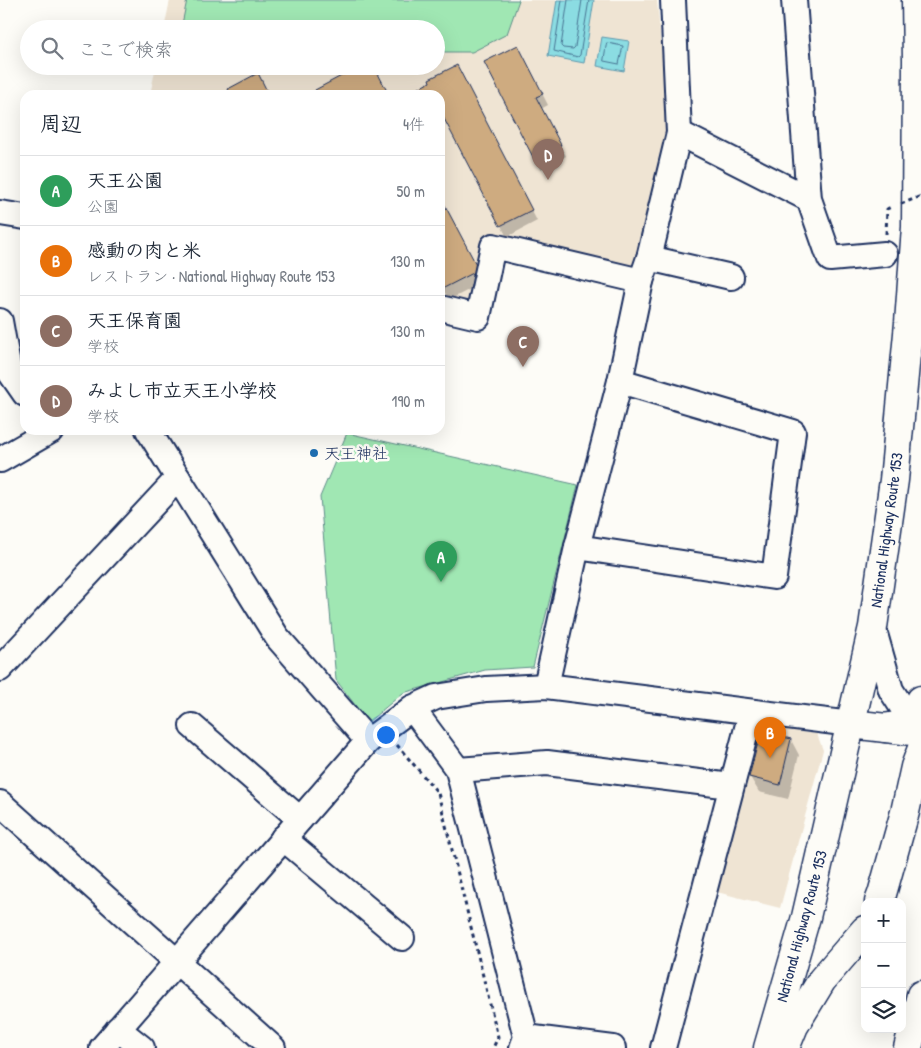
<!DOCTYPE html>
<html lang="ja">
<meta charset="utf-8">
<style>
body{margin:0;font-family:"Patrick Hand","Klee One",sans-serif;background:#f6f6f7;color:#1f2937}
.controls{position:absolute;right:15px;bottom:15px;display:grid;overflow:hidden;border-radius:10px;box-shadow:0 5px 20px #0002}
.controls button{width:45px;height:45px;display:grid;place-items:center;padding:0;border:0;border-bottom:1px solid #e0e1e3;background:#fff;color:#1f2937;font:25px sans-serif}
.you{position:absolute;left:385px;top:734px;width:18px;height:18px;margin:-12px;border:4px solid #fff;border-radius:50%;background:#1a73e8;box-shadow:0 0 0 8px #1a73e833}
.badge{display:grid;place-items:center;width:32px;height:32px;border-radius:50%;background:#1f6fb2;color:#fff;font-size:16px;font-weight:700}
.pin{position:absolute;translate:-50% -41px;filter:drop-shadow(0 1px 2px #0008)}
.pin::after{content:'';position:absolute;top:26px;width:18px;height:15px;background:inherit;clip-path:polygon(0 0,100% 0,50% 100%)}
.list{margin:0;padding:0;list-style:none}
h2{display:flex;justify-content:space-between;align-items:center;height:65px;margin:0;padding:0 20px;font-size:21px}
h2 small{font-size:16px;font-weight:400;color:#747a83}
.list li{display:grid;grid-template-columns:32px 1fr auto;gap:15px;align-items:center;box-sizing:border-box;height:70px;padding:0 20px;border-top:1px solid #e0e1e3}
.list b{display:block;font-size:19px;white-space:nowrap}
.list p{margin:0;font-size:16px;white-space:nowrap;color:#747a83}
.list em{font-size:16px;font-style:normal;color:#747a83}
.icon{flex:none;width:28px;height:28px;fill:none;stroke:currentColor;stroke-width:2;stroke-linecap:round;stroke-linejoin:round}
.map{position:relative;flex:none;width:921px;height:1048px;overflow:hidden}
.search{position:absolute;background:#fff;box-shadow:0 5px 20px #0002;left:20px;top:20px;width:425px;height:55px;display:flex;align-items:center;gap:12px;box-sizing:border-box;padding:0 18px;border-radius:28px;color:#747a83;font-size:19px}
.panel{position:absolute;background:#fff;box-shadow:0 5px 20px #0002;left:20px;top:90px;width:425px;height:345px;border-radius:15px}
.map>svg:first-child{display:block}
</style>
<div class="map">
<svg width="921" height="1048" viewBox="0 0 921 1048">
<rect width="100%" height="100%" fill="#fdfcf7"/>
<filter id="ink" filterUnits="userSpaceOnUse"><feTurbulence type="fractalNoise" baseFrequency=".02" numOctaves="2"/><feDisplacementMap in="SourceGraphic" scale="10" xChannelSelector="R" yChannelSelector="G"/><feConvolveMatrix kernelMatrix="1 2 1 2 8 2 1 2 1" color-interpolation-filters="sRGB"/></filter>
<g filter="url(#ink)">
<!-- built -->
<g fill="#efe4d3">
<polygon points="170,0 657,0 668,121 637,270 489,239 476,313 440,303 440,95 150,95 156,66 436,66 436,29 164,29"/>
<polygon points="760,726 817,734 823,750 780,908 713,891"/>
</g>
<!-- green -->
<g fill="#a0e7b3" stroke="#5e8b88">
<polygon points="187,0 519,0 507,34 472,52 436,52 436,29 181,29"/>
<polygon points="347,433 578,485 533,667 485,670 403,693 368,722 336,680 320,497"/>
</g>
<!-- water -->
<g fill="#8bdce2" stroke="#5e97ad">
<polygon points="557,0 594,0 584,63 548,56"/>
<polygon points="602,37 629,41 624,71 597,66"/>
</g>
<!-- shadow -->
<g fill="#0003">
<polygon points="524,58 548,105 541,109 566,156 541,169 535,158"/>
<polygon points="463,78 537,221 507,237 440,108 440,95 408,95"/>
<polygon points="440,197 484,282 449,300 440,284"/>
<polygon points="791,740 799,755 788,799 759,792 750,777"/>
</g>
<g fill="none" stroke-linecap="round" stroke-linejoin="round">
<!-- shore -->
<g stroke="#487493" stroke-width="1">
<polyline points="562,0 554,51 578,57 580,55 589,0"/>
<polyline points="568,0 561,46 563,48 573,49 575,47 582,0"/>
<polygon points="607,43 623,46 619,64 604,61"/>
</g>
</g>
<!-- building -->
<g fill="#ceab80" stroke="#1b2f5e">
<polygon points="518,45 543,94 536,97 561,145 534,159 484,62"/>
<polygon points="457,65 532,210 500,226 440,111 440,95 406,95 430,82 429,79"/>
<polygon points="360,66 374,66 389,95 317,95 315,90"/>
<polygon points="258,73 269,95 231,95 228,89"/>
<polygon points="440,196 479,270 442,289 440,286"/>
<polygon points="761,731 791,739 780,785 749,777"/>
</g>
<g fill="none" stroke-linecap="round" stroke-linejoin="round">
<!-- minor casing -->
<g stroke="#1b2f5e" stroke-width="28">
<g id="minor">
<polyline points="794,0 809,199 830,259 885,254"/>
<polyline points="679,133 809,199"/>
<polyline points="0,213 25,217"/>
<polyline points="649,258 731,277"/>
<polyline points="440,308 478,317 493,246 641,281"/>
<polyline points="0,321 9,371 25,394"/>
<polyline points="148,430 277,637 368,741"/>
<polyline points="0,460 52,430"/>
<polyline points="577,547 774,577 793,432 620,381"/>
<polyline points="873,627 891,690 902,707 921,722"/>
<polyline points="0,669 178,478"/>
<polyline points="546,686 577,547 620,381 641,281 649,258 679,133 673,0"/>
<polyline points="412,708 458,770 526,1037 522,1048"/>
<polyline points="192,726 300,819"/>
<polyline points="458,770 547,763 731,786"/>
<polyline points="0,803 273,1048"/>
<polyline points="283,838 402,938"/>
<polyline points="118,1029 142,1048"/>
<polyline points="526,1037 613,1048"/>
<polyline points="102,1048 368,741 412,708 436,697 486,689 546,686 851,724"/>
<polyline points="663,1048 751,713"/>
</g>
</g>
<!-- tertiary casing -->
<g stroke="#1b2f5e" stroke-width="31">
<polyline id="tertiary" points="851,724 921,732"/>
</g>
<!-- trunk casing -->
<g stroke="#1b2f5e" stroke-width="31">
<g id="trunk">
<path d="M885,728c26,-5 27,-2 36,-28"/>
<polyline points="879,902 882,894 905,812 915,767 921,751"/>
<polyline points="768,1048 806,917 873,627 894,480 909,323 916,227 917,60 916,0"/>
<polyline points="785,1048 794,1026 822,980 865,930"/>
<polyline points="908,1048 921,995"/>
</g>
</g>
<!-- path -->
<g stroke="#1b2f5e" stroke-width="3" stroke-dasharray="4 4" stroke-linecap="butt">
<polyline points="886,234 887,209 893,206"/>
<polyline points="397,745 438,793 498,1037 493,1048"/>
</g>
<!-- minor -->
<use href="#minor" stroke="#fdfcf7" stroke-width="24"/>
<!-- tertiary -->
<use href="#tertiary" stroke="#fdfcf7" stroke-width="28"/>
<!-- trunk -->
<use href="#trunk" stroke="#fdfcf7" stroke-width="28"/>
<!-- path-bridge -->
<polyline stroke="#1b2f5e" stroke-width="3" stroke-dasharray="4 4" stroke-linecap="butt" points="901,204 921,196"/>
</g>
</g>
<!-- markers -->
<circle fill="#1f6fb2" stroke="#fdfcf7" stroke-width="2" cx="314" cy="453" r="5"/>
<g text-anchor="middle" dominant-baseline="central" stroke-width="5" stroke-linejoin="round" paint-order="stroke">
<!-- poi labels -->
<g font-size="16" fill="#1b2f5e" stroke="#fdfcf7" text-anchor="start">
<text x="324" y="453">天王神社</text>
</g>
<!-- street labels -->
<g font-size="16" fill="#1b2f5e" stroke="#fdfcf7">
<text transform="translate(886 530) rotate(-82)">National Highway Route 153</text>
<text transform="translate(801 926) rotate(-75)">National Highway Route 153</text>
</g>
</g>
</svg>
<div class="controls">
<button>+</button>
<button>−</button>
<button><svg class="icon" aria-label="layers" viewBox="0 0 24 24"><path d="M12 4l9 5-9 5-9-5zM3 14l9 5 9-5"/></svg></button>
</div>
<div class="you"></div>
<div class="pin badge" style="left:441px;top:582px;background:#2e9e5b">A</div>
<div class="pin badge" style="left:770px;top:758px;background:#e8710a">B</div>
<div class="pin badge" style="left:523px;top:367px;background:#8d6e63">C</div>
<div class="pin badge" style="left:548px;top:180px;background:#8d6e63">D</div>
<div class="search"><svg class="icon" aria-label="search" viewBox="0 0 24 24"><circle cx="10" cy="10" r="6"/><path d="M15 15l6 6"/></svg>ここで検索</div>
<section class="panel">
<h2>周辺<small>4件</small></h2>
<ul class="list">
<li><span class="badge" style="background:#2e9e5b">A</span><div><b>天王公園</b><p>公園</p></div><em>50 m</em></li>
<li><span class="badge" style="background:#e8710a">B</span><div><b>感動の肉と米</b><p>レストラン · National Highway Route 153</p></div><em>130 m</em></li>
<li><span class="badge" style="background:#8d6e63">C</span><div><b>天王保育園</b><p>学校</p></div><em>130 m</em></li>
<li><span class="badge" style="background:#8d6e63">D</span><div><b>みよし市立天王小学校</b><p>学校</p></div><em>190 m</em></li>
</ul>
</section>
</div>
